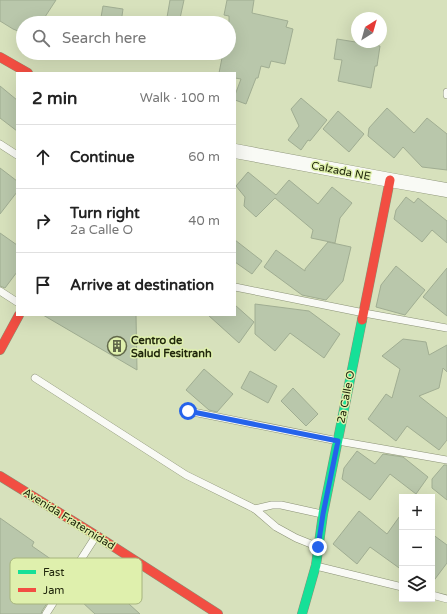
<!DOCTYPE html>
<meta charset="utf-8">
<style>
body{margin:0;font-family:"Varela Round",sans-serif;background:#f6f6f6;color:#222}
.controls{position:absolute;right:12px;bottom:12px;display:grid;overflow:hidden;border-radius:0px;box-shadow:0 4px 16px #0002}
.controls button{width:36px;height:36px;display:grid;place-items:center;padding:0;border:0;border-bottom:1px solid #e0e0e0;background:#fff;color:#222;font:20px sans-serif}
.compass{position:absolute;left:351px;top:12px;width:36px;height:36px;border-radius:50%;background:#fff;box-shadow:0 4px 16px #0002;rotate:37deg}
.stop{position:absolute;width:12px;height:12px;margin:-9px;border:3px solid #2563eb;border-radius:50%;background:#fff}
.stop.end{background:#2563eb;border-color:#fff;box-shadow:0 1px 4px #0008}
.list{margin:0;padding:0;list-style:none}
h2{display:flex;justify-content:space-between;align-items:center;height:52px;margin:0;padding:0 16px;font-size:17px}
h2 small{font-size:13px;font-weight:400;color:#767676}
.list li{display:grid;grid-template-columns:26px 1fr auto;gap:12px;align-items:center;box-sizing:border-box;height:64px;padding:0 16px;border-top:1px solid #e0e0e0}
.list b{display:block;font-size:15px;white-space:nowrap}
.list p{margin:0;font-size:13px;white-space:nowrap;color:#767676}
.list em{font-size:13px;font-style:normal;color:#767676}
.icon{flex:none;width:22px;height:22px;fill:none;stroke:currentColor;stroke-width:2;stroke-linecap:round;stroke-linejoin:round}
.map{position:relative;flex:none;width:447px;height:614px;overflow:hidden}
.search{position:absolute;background:#fff;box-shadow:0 4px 16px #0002;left:16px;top:16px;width:220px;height:44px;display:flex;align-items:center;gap:10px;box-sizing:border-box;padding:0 14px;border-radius:22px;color:#767676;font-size:15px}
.panel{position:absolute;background:#fff;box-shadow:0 4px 16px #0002;left:16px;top:72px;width:220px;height:244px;border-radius:0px}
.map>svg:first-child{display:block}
</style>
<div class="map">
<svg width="447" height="614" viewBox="0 0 447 614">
<rect width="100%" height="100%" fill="#d7e1bc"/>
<!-- building -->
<g fill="#b9c7ab" stroke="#a0ad92">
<polygon points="0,0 56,0 41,23 23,23 23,33 13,29 0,21"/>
<polygon points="170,0 184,0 179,23 166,23"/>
<polygon points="227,0 254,0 252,13 288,21 286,27 293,29 285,64 271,61 269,68 261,66 258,78 256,78 246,104 235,100 235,95 241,79 235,78 235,73 219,73 223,53 229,53 229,16 224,15"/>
<polygon points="103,6 123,9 121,23 100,23"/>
<polygon points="337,39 380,46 377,66 375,66 371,88 338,81 342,60 334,59"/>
<polygon points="0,86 17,100 17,131 0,118"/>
<polygon points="301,98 327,120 310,141 308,140 301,150 288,140 299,126 291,109"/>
<polygon points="387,108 414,133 427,118 447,134 447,170 422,167 403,147 394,158 368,136 369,128"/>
<polygon points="338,111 364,134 349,152 323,129"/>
<polygon points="0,168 17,181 17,192 0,214"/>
<polygon points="248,172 276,195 289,180 318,204 332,187 352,203 340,218 335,243 311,238 313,230 275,198 256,217 244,206 245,197 236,186"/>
<polygon points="406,197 414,203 418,198 447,221 447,243 432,230 422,242 394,219 396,210"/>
<polygon points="0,233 17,245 17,272 5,288 0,286"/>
<polygon points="235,240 262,261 252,274 235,262"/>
<polygon points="328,242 351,247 343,281 326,300 302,295 264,267 276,250 305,271 305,269"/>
<polygon points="396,266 425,290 405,315 376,307 381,285"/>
<polygon points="447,268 447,316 423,297"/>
<polygon points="255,304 309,311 340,334 324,358 290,333 275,351 255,334"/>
<polygon points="235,305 254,322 239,343 208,315 235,315"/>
<polygon points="43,315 136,315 137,370"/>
<polygon points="403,339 426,342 429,355 447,345 447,372 443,368 439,388 419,396 447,418 447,440 439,450 407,426 396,441 368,419 386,394 392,398 400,369 382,356"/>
<polygon points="204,369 233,394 217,412 209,410 186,390"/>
<polygon points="250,371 277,386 268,403 241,388"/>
<polygon points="293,388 318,414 306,426 281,401"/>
<polygon points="357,451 375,464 383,454 403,457 428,477 416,494 390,474 370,500 342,479 344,468"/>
<polygon points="444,465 447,465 447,500 432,488 432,479"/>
<polygon points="359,511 387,534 402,513 402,570 370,547 357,564 333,544"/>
<polygon points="0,518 34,542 32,546 68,571 42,611 41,614 0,614"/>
<polygon points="432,534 447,545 447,563 432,583"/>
<polygon points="97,575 140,614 95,614 68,589 76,576 81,580 85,576 91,582"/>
</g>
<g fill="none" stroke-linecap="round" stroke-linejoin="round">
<!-- lane casing -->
<g stroke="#8b9276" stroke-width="8">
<g id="lane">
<polyline points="447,92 447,95"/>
<polyline points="0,144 17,155"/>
<polyline points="235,287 364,313 447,328"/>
<polyline points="0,291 17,302"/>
<polyline points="35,378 186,475 255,509 276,527 296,538 316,546"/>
<polyline points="188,411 338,441 447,460"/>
<polyline points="255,509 272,505 281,505 322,514"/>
<polyline points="316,566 402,587"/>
<polyline points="432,595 447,599"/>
<polyline points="46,614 96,536"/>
</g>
</g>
<!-- street casing -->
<g stroke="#8b9276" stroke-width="15">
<polyline id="street" points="235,151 390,180 447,190"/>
</g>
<!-- fast casing -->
<g stroke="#8b9276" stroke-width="10">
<polyline id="fast" points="302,614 316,565 323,514 362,320"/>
</g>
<!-- jam casing -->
<g stroke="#8b9276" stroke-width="10">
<g id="jam">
<polyline points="0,57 28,73"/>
<polyline points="362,320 390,180"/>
<polyline points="0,350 19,315"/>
<polyline points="0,476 97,536 218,614"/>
</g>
</g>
<!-- lane -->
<use href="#lane" stroke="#f9faf5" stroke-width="7"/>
<!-- street -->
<use href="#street" stroke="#f9faf5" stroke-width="14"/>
<!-- fast -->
<use href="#fast" stroke="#16e098" stroke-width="9"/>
<!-- jam -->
<use href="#jam" stroke="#f24e42" stroke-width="9"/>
</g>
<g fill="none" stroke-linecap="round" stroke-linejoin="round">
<!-- route -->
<polyline stroke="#2563eb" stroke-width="5" points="188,411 338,441 323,514 318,547"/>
</g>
<!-- icons -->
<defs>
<g id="building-ring" transform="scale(1)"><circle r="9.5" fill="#dff0ad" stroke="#61684a" stroke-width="1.5"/><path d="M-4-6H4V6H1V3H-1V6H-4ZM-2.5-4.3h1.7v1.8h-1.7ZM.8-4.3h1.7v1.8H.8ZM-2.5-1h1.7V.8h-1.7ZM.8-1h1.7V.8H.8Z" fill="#61684a"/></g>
</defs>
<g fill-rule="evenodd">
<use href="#building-ring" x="117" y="346"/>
</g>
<g text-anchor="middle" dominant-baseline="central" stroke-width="3" stroke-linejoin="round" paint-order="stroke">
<!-- street labels -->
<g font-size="11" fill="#21270c" stroke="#dff0ad">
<text transform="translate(341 171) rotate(11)">Calzada NE</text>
<text transform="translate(346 397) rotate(-79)">2a Calle O</text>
<text transform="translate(69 519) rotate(32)">Avenida Fraternidad</text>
</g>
<!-- poi labels -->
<g font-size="11" font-weight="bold" fill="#21270c" stroke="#dff0ad" text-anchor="start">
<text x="131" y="340">Centro de<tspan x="131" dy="13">Salud Fesitranh</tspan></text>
</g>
</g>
<!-- legend -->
<rect x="10" y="558" width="132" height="46" rx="6" fill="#dff0ad" stroke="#a6b47d" stroke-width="1"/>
<rect x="18" y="570" width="18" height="4" fill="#16e098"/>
<rect x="18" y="588" width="18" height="4" fill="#f24e42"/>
<g font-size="11" fill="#21270c">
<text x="43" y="576">Fast</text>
<text x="43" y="594">Jam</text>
</g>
</svg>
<div class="controls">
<button>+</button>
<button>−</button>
<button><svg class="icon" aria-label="layers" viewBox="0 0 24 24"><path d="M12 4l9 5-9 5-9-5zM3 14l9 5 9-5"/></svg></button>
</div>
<svg class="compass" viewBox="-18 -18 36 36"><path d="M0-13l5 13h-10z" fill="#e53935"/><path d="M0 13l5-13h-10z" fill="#767676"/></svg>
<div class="stop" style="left:188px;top:411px"></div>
<div class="stop end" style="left:318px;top:547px"></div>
<div class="search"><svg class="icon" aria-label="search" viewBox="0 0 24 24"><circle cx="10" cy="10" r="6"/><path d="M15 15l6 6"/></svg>Search here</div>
<section class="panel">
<h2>2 min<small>Walk · 100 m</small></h2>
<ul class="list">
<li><svg class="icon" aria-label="ahead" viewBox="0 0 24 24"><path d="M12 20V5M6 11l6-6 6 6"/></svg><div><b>Continue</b></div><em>60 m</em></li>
<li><svg class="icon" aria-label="right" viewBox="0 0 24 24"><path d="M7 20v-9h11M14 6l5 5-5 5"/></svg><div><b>Turn right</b><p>2a Calle O</p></div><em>40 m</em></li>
<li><svg class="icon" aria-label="arrive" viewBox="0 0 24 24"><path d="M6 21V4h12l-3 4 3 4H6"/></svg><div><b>Arrive at destination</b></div></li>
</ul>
</section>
</div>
